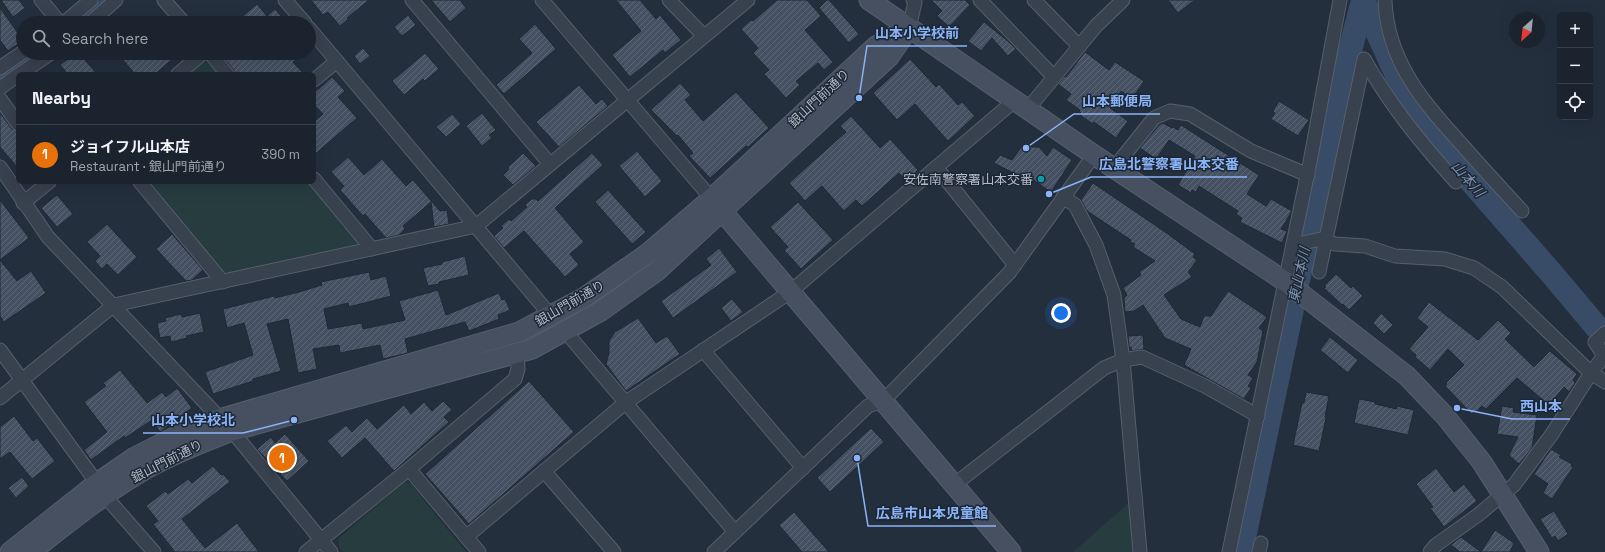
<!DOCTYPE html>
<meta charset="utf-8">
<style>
body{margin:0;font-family:"Space Grotesk","Noto Sans JP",sans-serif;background:#242b36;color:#f1f3f6}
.controls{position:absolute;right:12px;top:12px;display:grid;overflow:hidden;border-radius:6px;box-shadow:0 4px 16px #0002}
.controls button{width:36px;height:36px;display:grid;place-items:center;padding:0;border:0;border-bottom:1px solid #39404a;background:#1b232e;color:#f1f3f6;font:20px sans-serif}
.compass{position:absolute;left:1509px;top:12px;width:36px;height:36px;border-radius:50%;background:#1b232e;box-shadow:0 4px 16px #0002;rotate:207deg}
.you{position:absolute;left:1061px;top:313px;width:14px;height:14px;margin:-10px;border:3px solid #fff;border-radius:50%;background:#1a73e8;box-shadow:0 0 0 6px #1a73e833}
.badge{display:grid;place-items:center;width:26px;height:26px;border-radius:50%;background:#bca0f2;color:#fff;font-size:13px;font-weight:700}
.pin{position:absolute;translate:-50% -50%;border:2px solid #fff;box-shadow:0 1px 4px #0006}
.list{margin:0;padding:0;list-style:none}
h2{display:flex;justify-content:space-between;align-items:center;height:52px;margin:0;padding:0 16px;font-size:17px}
h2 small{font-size:13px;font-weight:400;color:#a0a4aa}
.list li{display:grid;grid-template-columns:26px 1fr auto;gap:12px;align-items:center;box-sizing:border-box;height:60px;padding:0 16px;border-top:1px solid #39404a}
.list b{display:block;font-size:15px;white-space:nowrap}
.list p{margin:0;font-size:13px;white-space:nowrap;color:#a0a4aa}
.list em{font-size:13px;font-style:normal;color:#a0a4aa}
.icon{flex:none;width:22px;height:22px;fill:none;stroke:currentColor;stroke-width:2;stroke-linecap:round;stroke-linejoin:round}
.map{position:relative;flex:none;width:1605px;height:552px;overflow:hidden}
.search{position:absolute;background:#1b232e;box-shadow:0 4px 16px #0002;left:16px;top:16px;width:300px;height:44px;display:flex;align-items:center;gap:10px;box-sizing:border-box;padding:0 14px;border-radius:22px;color:#a0a4aa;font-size:15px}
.panel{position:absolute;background:#1b232e;box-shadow:0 4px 16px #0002;left:16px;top:72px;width:300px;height:112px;border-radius:6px}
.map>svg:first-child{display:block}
</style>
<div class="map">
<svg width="1605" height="552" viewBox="0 0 1605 552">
<defs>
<pattern id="building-hatch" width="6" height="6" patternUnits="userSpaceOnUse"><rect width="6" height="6" fill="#455162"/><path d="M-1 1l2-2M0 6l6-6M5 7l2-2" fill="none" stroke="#5d6877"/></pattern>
</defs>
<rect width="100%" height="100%" fill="#242f3e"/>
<!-- green -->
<g fill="#263c3f">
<polygon points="201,62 207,62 217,74 186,74"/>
<polygon points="146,182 308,182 358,241 356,247 228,274 220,269"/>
<polygon points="405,482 410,483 466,552 343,552 339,547 338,539"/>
<polygon points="1130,502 1133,552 1073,552"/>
</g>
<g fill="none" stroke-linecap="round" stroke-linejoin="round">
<!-- stream -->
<g stroke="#394c67" stroke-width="4">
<polyline points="76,23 103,0"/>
<polyline points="0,78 35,53"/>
</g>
<!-- river -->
<g stroke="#394c67" stroke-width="24">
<polyline points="1363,0 1416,118 1552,274 1605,337"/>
<polyline points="1241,552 1329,133 1363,0"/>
</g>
</g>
<!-- building -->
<g fill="url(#building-hatch)" stroke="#1f2835">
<polygon points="1,0 19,0 25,8 13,17"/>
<polygon points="311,0 369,0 347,18 348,19 340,26 328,12 323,15"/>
<polygon points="431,0 460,0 466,8 450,22"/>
<polygon points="616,0 640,0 656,19 660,15 681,40 665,53 663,50 630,77 612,55 641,31"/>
<polygon points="777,0 807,0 821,16 805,30 833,62 824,70 818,63 796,81 800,85 786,98 764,74 769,70 753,53 758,48 741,29 751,20 753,21"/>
<polygon points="827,0 829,0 859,34 849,43 819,8"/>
<polygon points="931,0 965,0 970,5 949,27 937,16 942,11"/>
<polygon points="1168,0 1195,0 1178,13"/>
<polygon points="257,4 267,16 275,9 287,23 248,23 243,16"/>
<polygon points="0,8 23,40 8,51 0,40"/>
<polygon points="408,15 416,25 402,36 394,27"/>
<polygon points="984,22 1009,42 1016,49 1008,56 992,38 981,51 968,41"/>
<polygon points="535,24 556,49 504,94 496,85 532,53 519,39"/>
<polygon points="363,48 370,56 360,64 354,56"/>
<polygon points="1085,52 1109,70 1115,62 1144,81 1132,99 1121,91 1110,108 1128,121 1116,138 1094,122 1093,124 1080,115 1081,113 1079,111 1080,110 1066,100 1071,94 1058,84 1065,76 1066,77"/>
<polygon points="75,53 79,53 97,74 68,74 60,65"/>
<polygon points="117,53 180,53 155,74 135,74"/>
<polygon points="220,53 304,53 293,62 304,74 235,74 233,69"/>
<polygon points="425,53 439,69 425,81 423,79 404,95 392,81"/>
<polygon points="910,59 936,87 939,84 958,105 962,102 975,116 948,141 915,104 897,120 873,93"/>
<polygon points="332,77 345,91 338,97 357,118 314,155 314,122 323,114 314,105 314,93"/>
<polygon points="680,83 691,95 685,100 703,121 736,92 769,128 748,147 746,146 710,178 689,156 693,153 678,135 677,136 651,110"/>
<polygon points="579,85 596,104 602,99 608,106 559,147 536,122"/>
<polygon points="1279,101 1309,120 1298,136 1271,119 1275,113 1273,111"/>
<polygon points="0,113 12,129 18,132 18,168 0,147"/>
<polygon points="482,113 496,130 489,135 492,138 482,146 466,126"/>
<polygon points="452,114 461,124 446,137 436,127"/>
<polygon points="851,116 880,148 890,139 918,170 906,181 899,173 862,206 856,200 844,211 822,186 805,201 789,183 846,132 840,126"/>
<polygon points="1163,123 1172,128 1173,127 1178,130 1181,125 1259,175 1247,194 1266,206 1271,199 1292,211 1281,229 1287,231 1282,243 1240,222 1242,218 1236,214 1238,211 1199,186 1196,192 1192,190 1191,193 1178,185 1195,156 1169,140 1156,159 1140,148 1159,125"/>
<polygon points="1025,142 1032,147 1039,147 1047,156 1053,147 1072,160 1051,192 1026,175 1023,178 994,163 1000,155 1012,160"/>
<polygon points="637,151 662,181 645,197 619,166"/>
<polygon points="523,153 536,166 513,185 503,175 509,169 508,167"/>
<polygon points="592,153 603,165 555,208 584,242 570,254 579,265 565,277 524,231 504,248 494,236 503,228 501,226 509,219 511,221 527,207 525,205 532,199 536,199 538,201"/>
<polygon points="348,157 364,175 382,159 406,186 413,180 440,211 447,210 449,224 434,227 431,202 403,226 405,229 399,235 386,238 365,214 363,216 340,190 344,186 331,172"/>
<polygon points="1093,183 1168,234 1195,254 1193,257 1197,260 1188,272 1192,277 1164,295 1181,319 1200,327 1204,316 1211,316 1228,291 1267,317 1259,328 1263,331 1257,362 1248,375 1253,378 1248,386 1251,388 1244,399 1184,365 1191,349 1165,338 1143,305 1134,311 1125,312 1124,298 1127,295 1123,288 1141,275 1139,272 1155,261 1133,247 1135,244 1130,242 1131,240 1087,211 1081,200"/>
<polygon points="608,190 646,232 632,244 595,202"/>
<polygon points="57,195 73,214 57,227 41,208"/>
<polygon points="0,200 29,238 0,260"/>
<polygon points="798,202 833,240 801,269 784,250 788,247 770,227"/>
<polygon points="107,224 137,257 118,275 107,264 102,269 95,261 100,256 87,242"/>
<polygon points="172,234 203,270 192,280 186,281 156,249"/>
<polygon points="719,248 737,272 673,318 661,301 711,265 706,259"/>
<polygon points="465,256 469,275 439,282 439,284 428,286 423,268 442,264 442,262"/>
<polygon points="0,260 17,281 31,271 46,293 4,322 0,316"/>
<polygon points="369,272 371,280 386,276 391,296 349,307 348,303 324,309 328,329 362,323 363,329 405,320 399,301 438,290 446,315 499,293 502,300 505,299 510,310 498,315 499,319 469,331 465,322 405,339 408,353 383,359 380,345 340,353 339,345 313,349 317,369 298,373 288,319 267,324 281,371 253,379 253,381 213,394 205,372 253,355 244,323 227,328 223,309 274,296 275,298 299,292 322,285 321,282"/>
<polygon points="1336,274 1351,288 1353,286 1363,296 1349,310 1343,304 1342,305 1324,288 1326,287 1324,286"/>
<polygon points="732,299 743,312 731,321 721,308"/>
<polygon points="1429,302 1478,340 1498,320 1511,333 1505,339 1534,367 1550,351 1577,374 1573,380 1575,383 1569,392 1564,387 1549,405 1517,378 1486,409 1482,406 1475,413 1474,412 1472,414 1445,386 1447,384 1446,383 1464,365 1448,349 1430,370 1415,357 1416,355 1409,349 1428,327 1417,318"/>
<polygon points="200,313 204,332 186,336 187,338 171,342 170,336 160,338 157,323 166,321 165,318 181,314 182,317"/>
<polygon points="1381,313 1393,325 1384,334 1373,323"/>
<polygon points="638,318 656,343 667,336 680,354 626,391 606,364 609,353 609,341 615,332"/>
<polygon points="1143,335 1144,349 1132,351 1131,347 1129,347 1128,336"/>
<polygon points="1330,337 1358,360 1348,373 1320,350"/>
<polygon points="120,370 147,403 162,392 166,397 177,388 192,408 160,432 152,420 125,438 124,436 91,460 84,450 107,432 84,402 106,386 103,383"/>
<polygon points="529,381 574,432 469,524 425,474"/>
<polygon points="1306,392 1329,396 1325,417 1326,418 1319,451 1293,445 1302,403 1304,403"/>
<polygon points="1359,399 1375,402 1375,404 1397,409 1397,406 1414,410 1408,435 1354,423"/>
<polygon points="443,401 452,410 444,417 449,422 394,471 365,438 342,458 327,441 346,425 352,432 367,418 377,429 404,405 411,414 424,402 432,411"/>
<polygon points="1502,406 1514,408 1513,412 1537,415 1532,448 1519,464 1509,455 1518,437 1497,434"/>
<polygon points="14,416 33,441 37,438 55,461 32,479 10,452 0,459 0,427"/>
<polygon points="871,428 884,442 830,492 817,478"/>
<polygon points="285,434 309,461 287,481 257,449 271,437 275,443"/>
<polygon points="1551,449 1561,455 1559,457 1572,464 1571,466 1573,467 1552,499 1543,493 1548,484 1534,474"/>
<polygon points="213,466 221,475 223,474 230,482 182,519 205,548 237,523 259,552 175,552 153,524 158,521 146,506 165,491 168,494 188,479 192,483"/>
<polygon points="1436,468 1454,492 1464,484 1477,501 1444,527 1430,508 1433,507 1416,484"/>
<polygon points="22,477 29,486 16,498 8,488"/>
<polygon points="1554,511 1568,534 1558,541 1555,536 1552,538 1540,519"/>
<polygon points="794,512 829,552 802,552 779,525"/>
<polygon points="1495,530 1514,543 1510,552 1481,552"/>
<polygon points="1461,537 1481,552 1460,552 1451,545"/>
</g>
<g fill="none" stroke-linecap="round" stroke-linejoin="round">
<!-- street casing -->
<g stroke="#565f6c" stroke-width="15">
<g id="street">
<polyline points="41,0 60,23"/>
<polyline points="164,0 184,23"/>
<polyline points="285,0 305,23"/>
<polyline points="412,0 550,164"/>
<polyline points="542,0 717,205"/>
<polyline points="669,0 704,36"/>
<polyline points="980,0 1054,77"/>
<polyline points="1034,0 1079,46"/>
<path d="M1385,0c2,62 40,104 79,147 19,22 39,43 58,64"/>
<polyline points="64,23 91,0"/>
<polyline points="90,23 116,0"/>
<polyline points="309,28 551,316"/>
<polyline points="909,28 915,2 913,0"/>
<polyline points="210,53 227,74"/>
<polyline points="0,68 23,52"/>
<polyline points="20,74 51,53"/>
<polyline points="178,74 203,53"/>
<polyline points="314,80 337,61"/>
<polyline points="0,88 18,75"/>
<polyline points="0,99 18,124"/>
<polyline points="1027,110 1096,26 1123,0"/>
<polyline points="0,167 48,237 232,431 331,552"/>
<polyline points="936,167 1015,265"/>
<polyline points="1114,168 1154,118 1170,111 1190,114 1251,151 1308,175"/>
<polyline points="314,179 372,249"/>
<polyline points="140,182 223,282"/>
<polyline points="1063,197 1075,205 1096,245 1114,295 1123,360 1140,552"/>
<polyline points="23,203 49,182"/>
<polyline points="1293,245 1321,239 1335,244 1365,246 1395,256 1445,259 1474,268 1502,287 1591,373 1605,382"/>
<path d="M1319,272l45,-213c26,46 57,84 92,123"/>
<polyline points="565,331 735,532"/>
<polyline points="0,350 97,483"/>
<polyline points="703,350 803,468"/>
<polyline points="0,398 114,305 476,226 748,0"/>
<polyline points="409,469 479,552"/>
<polyline points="544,471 614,552"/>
<polyline points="954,485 1104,368 1123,360 1142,357 1205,386 1258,416"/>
<polyline points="105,496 154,552"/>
<polyline points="466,537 625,403 790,292 1014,101"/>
<polyline points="306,552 409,469 515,379 518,369 517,353"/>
<polyline points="714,552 868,406 883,401 1009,273 1094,155"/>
<polyline points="1229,552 1310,162 1340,0"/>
<polyline points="1259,552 1261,543"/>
<polyline points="1430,552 1436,545 1478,515 1514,485 1552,434 1591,373 1604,356 1595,342 1605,333"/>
</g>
</g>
<!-- secondary casing -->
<g stroke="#565f6c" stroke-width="21">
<g id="secondary">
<polyline points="869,0 1094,155 1286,282 1407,376 1445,416 1481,461 1539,552"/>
<polyline points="722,211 1011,552"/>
<polyline points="10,552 97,483 135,457 184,432 219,419 519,332 585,297 647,254 711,199 876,46 909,28"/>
<path d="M31,552c38,-30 75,-60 117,-84 27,-15 56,-26 84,-37l300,-82 69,-38 56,-40 232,-214 18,-26"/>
</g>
</g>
<!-- street -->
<use href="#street" stroke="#38414e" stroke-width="13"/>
<!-- secondary -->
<use href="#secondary" stroke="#465061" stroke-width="19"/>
</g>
<!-- markers -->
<circle fill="#0f9aa8" stroke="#1d2633" stroke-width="1.5" cx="1041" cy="179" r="4"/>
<g text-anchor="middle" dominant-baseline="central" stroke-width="3" stroke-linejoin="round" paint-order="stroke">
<!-- street labels -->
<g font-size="13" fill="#b4bcc9" stroke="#1d2633">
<text transform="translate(819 98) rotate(-43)">銀山門前通り</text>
<text transform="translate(570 303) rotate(-30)">銀山門前通り</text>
<text transform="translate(167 461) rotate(-27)">銀山門前通り</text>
</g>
<!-- poi labels -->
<g font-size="13" fill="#b4bcc9" stroke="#1d2633" text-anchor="end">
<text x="1033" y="179">安佐南警察署山本交番</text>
</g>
<!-- water labels -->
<g font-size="14" font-style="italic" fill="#7c92b1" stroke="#1d2633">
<text transform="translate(1468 179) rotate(49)">山本川</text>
<text transform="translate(1299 275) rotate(-78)">東山本川</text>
</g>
</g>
<!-- callouts -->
<path fill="none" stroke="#8ab4f8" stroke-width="1.5" d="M859 98L867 46H967M1026 148L1074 114H1160M1049 194L1091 177H1247M1457 408L1512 419H1570M294 420L243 433H143M857 458L868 526H996"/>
<g fill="#8ab4f8" stroke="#1d2633" stroke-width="1.5">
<circle cx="859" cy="98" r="4"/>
<circle cx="1026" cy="148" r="4"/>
<circle cx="1049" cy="194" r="4"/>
<circle cx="1457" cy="408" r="4"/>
<circle cx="294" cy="420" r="4"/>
<circle cx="857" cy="458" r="4"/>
</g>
<g font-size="14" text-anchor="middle" font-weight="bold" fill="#8ab4f8" stroke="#1d2633" stroke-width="3" stroke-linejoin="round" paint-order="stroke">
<text x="917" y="38">山本小学校前</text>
<text x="1117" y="106">山本郵便局</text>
<text x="1169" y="169">広島北警察署山本交番</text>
<text x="1541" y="411">西山本</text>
<text x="193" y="425">山本小学校北</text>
<text x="932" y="518">広島市山本児童館</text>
</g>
</svg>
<div class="controls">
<button>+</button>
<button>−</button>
<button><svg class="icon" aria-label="locate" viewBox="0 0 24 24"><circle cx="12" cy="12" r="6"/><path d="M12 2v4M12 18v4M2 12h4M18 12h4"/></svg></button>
</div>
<svg class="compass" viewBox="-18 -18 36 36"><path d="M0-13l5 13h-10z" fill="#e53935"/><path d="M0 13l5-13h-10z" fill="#a0a4aa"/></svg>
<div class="you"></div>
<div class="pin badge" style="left:282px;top:458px;background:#e8710a">1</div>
<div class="search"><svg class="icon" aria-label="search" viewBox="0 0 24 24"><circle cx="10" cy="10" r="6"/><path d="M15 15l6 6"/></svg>Search here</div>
<section class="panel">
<h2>Nearby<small></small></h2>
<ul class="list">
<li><span class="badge" style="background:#e8710a">1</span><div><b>ジョイフル山本店</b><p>Restaurant · 銀山門前通り</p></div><em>390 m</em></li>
</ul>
</section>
</div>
